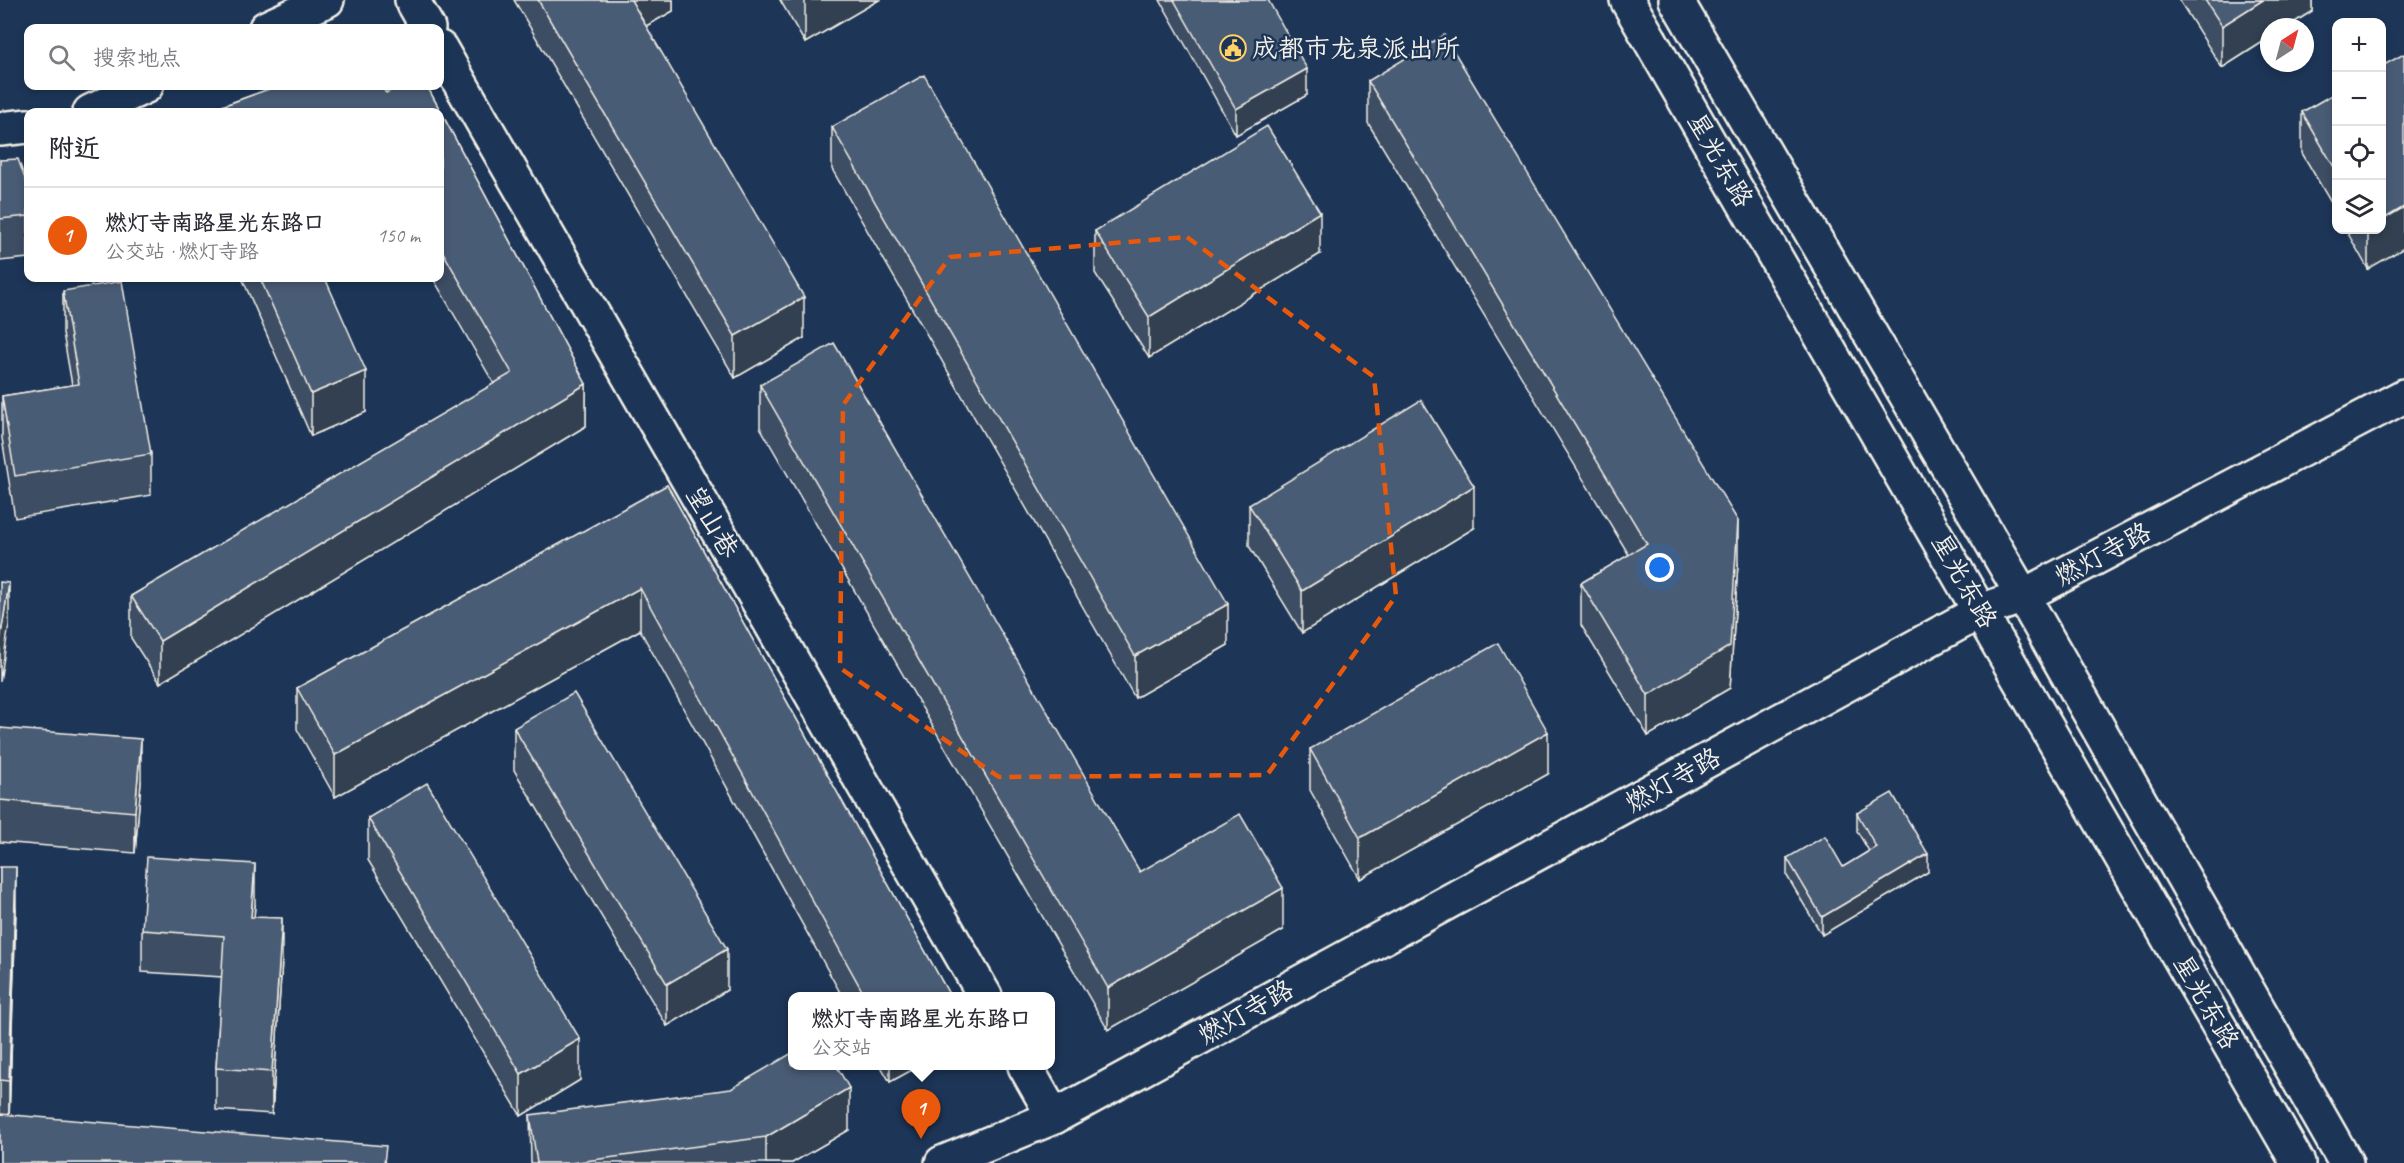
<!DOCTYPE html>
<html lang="zh">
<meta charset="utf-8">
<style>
body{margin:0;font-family:Caveat,"LXGW WenKai TC",sans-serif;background:#f2f2f3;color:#2b2b33}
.controls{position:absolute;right:18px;top:18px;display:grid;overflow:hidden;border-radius:12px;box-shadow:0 3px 9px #0003}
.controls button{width:54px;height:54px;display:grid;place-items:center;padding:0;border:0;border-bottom:2px solid #e1e1e2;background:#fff;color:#2b2b33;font:30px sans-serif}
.compass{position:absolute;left:2260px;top:18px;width:54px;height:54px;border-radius:50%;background:#fff;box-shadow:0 3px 9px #0003;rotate:36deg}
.you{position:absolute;left:1660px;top:568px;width:21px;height:21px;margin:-15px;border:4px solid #fff;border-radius:50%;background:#1a73e8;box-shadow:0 0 0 9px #1a73e833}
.badge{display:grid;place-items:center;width:39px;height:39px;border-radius:50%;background:#ea580c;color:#fff;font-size:20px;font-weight:700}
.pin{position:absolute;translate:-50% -50px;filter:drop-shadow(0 2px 3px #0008)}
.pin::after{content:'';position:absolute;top:32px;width:21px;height:18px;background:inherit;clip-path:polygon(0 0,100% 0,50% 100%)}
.popup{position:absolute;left:788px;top:992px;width:267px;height:78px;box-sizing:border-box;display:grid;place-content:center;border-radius:12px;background:#fff;filter:drop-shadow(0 2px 4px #0005);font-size:20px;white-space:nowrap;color:#7c7c81}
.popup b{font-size:22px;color:#2b2b33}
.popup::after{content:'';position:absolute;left:50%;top:100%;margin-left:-12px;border:12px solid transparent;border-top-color:#fff}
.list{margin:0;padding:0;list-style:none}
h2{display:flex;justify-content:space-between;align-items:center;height:78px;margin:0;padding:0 24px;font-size:26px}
h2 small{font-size:20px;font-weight:400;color:#7c7c81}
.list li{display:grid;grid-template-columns:39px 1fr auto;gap:18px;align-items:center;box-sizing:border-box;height:96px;padding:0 24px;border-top:2px solid #e1e1e2}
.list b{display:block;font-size:22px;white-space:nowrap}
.list p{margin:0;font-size:20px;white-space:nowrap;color:#7c7c81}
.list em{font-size:20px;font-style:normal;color:#7c7c81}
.icon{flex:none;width:33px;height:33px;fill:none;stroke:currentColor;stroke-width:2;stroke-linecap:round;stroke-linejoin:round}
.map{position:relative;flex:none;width:2404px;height:1163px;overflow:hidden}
.search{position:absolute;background:#fff;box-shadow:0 3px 9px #0003;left:24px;top:24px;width:420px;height:66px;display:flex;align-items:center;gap:15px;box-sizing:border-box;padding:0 21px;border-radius:12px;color:#7c7c81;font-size:22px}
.panel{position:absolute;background:#fff;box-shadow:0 3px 9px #0003;left:24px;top:108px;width:420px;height:174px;border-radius:12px}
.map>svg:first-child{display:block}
</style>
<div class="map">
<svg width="2404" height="1163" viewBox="0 0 2404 1163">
<rect width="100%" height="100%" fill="#1d3557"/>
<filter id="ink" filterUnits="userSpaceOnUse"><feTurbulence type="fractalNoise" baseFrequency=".0167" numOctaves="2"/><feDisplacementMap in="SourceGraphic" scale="12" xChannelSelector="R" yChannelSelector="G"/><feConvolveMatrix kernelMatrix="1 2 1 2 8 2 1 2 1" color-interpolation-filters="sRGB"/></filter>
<g filter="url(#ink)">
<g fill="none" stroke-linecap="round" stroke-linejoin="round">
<!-- minor casing -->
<g stroke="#f4f1e8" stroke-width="38">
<g id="minor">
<polyline points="412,0 428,28"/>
<polyline points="266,28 327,0"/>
<polyline points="440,48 985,996"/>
<polyline points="90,112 146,86"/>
<polyline points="0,129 28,126"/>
<polyline points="1025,1066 1054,1117"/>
<polyline points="942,1163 1054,1117 1981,611 2023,596 2404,396"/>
</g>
</g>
<!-- major casing -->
<g stroke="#f4f1e8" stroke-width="38">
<g id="major">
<polyline points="1627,0 2298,1163"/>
<polyline points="1676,0 2023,596 2346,1163"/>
</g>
</g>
<!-- minor -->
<use href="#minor" stroke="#1d3557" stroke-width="33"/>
<!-- major -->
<use href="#major" stroke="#1d3557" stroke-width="33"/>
</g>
<!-- wall -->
<g fill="#3e4e64" stroke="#f4f1e8" stroke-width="1.5">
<polygon points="514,0 673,0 673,11 646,26 804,338 735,378"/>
<polygon points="780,0 879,0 805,43"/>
<polygon points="1160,0 1268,0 1307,95 1236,135"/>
<polygon points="2179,0 2312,0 2312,11 2222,68"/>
<polygon points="1368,81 1738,563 1730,688 1648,736 1581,625 1581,583 1629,555 1368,123"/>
<polygon points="277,86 381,86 386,93 399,86 427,86 586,384 586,426 160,683 131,638 131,596 494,384 433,278 440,278 440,112 206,112"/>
<polygon points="2337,92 2337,213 2302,153 2302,112"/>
<polygon points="832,127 1228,645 1135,698 832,169"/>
<polygon points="0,160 28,187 28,258 0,261"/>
<polygon points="2346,230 2382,230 2368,269"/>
<polygon points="1095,231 1320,254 1149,358 1095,273"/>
<polygon points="242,278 325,278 366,412 311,436"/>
<polygon points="63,291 151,454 151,495 15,518 2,438 2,396 72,385 63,333"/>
<polygon points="760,385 1140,872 1283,930 1108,1030 760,427"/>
<polygon points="667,485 950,996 842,996 640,630 335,797 297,729 297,688"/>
<polygon points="1249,505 1474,528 1302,633 1249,546"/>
<polygon points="0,728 141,781 135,853 0,842"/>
<polygon points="514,728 727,990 667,1026 514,770"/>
<polygon points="1310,749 1548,774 1360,879 1310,790"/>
<polygon points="1857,813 1928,872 1822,935 1787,876 1787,858 1843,867 1869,851 1857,831"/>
<polygon points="368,818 580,1080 521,1116 368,860"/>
<polygon points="0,867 16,909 9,1115 386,1163 0,1163"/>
<polygon points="255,905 254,917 282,960 272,1114 216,1110 216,1068 222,977 142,972 142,930"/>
<polygon points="880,1065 921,1065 890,1082"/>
<polygon points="530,1115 849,1130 792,1163 531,1163"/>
</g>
<!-- shaded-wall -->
<g fill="#324051" stroke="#f4f1e8" stroke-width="1.5">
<polygon points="628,0 673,0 673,11 628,36"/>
<polygon points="807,0 879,0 805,43 805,1"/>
<polygon points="2263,0 2312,0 2312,11 2287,27 2269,27 2269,38 2222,68 2222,26"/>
<polygon points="1307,69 1307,95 1236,135 1236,109"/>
<polygon points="2404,207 2404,248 2368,269 2368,230 2382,230 2382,220"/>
<polygon points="1320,212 1320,254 1149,358 1149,317"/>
<polygon points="804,297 804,338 735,378 735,336"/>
<polygon points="366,371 366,412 311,436 311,394"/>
<polygon points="586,384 586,426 160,683 160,641"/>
<polygon points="1474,486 1474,528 1302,633 1302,591"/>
<polygon points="1738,521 1738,563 1730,688 1648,736 1648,695"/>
<polygon points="9,583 9,625 0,682 0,641"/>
<polygon points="640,588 640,630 335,797 335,755"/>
<polygon points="1228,604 1228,645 1135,698 1135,656"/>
<polygon points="1548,732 1548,774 1360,879 1360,838"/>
<polygon points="141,739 141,781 135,853 135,812"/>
<polygon points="1928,854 1928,872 1822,935 1822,917"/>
<polygon points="255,864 255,905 251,958 251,917"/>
<polygon points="16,867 16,909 9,1122 9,1081"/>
<polygon points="1283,888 1283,930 1108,1030 1108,988"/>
<polygon points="282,918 282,960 272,1114 272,1072"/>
<polygon points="727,949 727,990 667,1026 667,984"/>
<polygon points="580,1039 580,1080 521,1116 521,1074"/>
<polygon points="890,1065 921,1065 890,1082"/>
<polygon points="849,1088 849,1130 792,1163 766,1163 766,1137"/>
</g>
<!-- building -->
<g fill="#485b74" stroke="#f4f1e8" stroke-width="1.5">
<polygon points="538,0 631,0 804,297 735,336"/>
<polygon points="1174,0 1268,0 1307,69 1236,109"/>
<polygon points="2205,0 2263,0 2222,26"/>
<polygon points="1444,35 1738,521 1730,646 1648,695 1581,583 1647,544 1368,81"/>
<polygon points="2404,54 2404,207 2382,220 2382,66"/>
<polygon points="924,75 1228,604 1135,656 832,127"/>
<polygon points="277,86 381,86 386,93 399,86 427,86 586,384 160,641 131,596 512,373 440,247 440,112 206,112"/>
<polygon points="2337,92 2337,172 2302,112"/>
<polygon points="1267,126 1320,212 1149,317 1095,231"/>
<polygon points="18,159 28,187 28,216 0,219 0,160"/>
<polygon points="260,278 325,278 366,371 311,394"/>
<polygon points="122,281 151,454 15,476 2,396 79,384 63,291"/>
<polygon points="834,343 1140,872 1240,814 1283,888 1108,988 760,385"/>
<polygon points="1421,400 1474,486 1302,591 1249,505"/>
<polygon points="667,485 950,996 865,996 640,588 335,755 297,688"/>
<polygon points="0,582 9,583 0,641"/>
<polygon points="1498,643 1548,732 1360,838 1310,749"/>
<polygon points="574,693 727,949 667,984 514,728"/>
<polygon points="0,728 141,739 135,812 0,800"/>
<polygon points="427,783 580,1039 521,1074 368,818"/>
<polygon points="1892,793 1928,854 1822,917 1787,858 1825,836 1843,867 1876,847 1857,813"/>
<polygon points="147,857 255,864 251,917 282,918 272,1072 216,1068 224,936 142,930"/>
<polygon points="0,867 16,867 9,1081 0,1080"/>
<polygon points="792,1053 792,1065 836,1065 849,1088 766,1137 570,1163 537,1163 530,1115 731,1089"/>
<polygon points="0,1114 386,1146 384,1163 0,1163"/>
</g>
</g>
<!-- marked area -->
<path fill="none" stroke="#e8590c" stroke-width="4.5" stroke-dasharray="12 8" stroke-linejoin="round" d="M1187,237l187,140 22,219 -129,179 -268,2 -159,-109 3,-263 107,-148z"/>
<!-- icons -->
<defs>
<g id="civic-ring" transform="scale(1.35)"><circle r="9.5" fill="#1d3557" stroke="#ffd166" stroke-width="1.5"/><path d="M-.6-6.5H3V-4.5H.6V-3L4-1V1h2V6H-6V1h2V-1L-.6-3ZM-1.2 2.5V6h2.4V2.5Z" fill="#ffd166"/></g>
</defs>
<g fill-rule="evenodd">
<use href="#civic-ring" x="1233" y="48"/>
</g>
<g text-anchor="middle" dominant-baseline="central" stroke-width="5" stroke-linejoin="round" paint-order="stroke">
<!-- poi labels -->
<g font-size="26" fill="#f4f1e8" stroke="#1d3557" text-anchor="start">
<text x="1252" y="48">成都市龙泉派出所</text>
</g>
<!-- street labels -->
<g font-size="26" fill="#f4f1e8" stroke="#1d3557">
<text transform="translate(1720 160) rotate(60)">星光东路</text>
<text transform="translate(712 522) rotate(60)">望山巷</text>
<text transform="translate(2103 554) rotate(-28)">燃灯寺路</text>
<text transform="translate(1964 581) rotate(60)">星光东路</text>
<text transform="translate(1673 780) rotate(-29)">燃灯寺路</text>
<text transform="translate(2206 1002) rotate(60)">星光东路</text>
<text transform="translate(1246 1012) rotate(-29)">燃灯寺路</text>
</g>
</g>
</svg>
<div class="controls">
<button>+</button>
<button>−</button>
<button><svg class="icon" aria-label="locate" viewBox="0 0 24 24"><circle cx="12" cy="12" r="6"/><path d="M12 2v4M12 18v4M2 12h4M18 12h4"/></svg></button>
<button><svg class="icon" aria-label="layers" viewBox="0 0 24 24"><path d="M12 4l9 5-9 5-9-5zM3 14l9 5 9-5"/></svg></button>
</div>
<svg class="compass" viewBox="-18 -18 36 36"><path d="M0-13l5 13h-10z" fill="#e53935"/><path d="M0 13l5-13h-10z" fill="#7c7c81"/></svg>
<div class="you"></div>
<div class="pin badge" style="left:921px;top:1139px">1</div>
<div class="popup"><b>燃灯寺南路星光东路口</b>公交站</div>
<div class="search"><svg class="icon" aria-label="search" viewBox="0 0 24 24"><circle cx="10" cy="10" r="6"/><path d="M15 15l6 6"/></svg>搜索地点</div>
<section class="panel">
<h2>附近<small></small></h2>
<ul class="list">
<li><span class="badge">1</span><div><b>燃灯寺南路星光东路口</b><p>公交站 · 燃灯寺路</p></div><em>150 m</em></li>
</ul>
</section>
</div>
